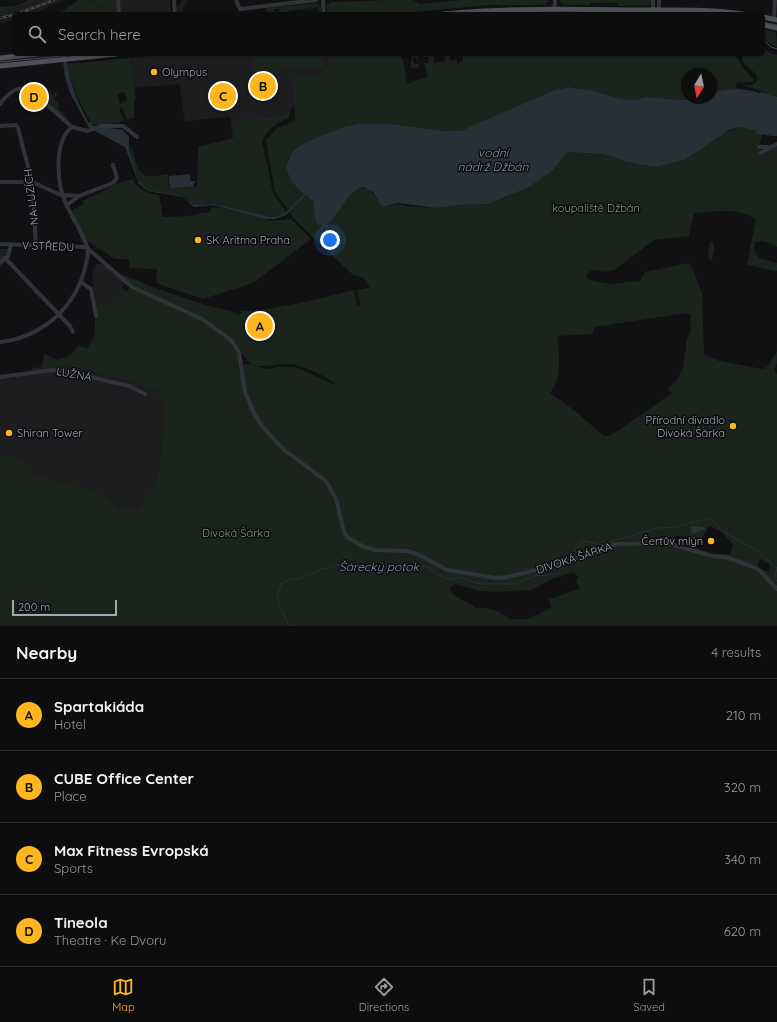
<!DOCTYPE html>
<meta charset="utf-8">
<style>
body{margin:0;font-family:Quicksand,sans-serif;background:#161617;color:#f1f3f6}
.compass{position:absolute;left:681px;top:68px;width:36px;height:36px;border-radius:50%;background:#0d0d0e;box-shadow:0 1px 3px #0004;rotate:190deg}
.scale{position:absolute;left:12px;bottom:10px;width:105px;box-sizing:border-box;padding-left:4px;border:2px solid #a2a7b5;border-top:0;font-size:11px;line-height:14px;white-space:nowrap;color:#a2a7b5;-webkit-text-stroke:3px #0c0c0e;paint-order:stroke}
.you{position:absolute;left:330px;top:240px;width:14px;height:14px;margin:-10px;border:3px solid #fff;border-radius:50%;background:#1a73e8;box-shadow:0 0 0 6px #1a73e833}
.badge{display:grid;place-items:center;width:26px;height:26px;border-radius:50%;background:#feb61e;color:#111;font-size:13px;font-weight:700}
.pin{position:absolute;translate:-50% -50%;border:2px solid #fff;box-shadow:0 1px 4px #0006}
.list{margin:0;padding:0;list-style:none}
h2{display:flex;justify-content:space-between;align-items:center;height:52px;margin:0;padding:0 16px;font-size:17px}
h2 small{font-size:13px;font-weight:400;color:#9a9c9e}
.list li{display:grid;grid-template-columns:26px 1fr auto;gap:12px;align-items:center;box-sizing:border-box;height:72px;padding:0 16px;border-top:1px solid #2d2d2e}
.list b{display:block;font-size:15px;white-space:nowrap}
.list p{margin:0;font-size:13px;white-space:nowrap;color:#9a9c9e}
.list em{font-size:13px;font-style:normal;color:#9a9c9e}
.icon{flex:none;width:22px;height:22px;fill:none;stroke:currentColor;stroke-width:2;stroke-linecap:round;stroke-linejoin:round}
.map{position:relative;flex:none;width:777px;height:626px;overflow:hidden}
.search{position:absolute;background:#0d0d0e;box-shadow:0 1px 3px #0004;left:12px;right:12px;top:12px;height:44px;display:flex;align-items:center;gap:10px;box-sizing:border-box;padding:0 14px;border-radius:6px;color:#9a9c9e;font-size:15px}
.sheet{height:340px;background:#0d0d0e}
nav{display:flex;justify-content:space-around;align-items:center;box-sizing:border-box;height:56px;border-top:1px solid #2d2d2e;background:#0d0d0e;font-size:11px;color:#9a9c9e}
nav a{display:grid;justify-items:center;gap:2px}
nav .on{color:#feb61e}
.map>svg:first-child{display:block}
</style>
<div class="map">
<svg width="777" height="626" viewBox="0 0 777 626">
<rect width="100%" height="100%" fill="#111113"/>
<!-- built -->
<g fill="#1d1d20">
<polygon points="42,0 64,0 33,14 14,14 14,20 0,23 0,13"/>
<polygon points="116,0 170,0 171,14 117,14"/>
<polygon points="182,0 188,0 182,9 187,14 181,14 176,10"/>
<polygon points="58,54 61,54 61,57 0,63 0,60"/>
<polygon points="170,54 171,56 186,54 329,54 330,63 327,70 322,74 294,78 295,105 287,115 231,120 230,117 185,121 179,84 134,88 131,58"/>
<polygon points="96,264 103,264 125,284 122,287 127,291 117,302 95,306 92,273"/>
<polygon points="76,368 140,384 156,390 162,398 164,405 164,420 159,471 151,494 147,494 144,501 137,510 120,510 108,497 72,484 31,474 24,466 10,456 0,454 0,375 32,371 73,372"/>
</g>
<!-- green -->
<g fill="#1b231d" fill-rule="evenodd">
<polygon points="28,0 42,0 0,13 0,7 18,5"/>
<polygon points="79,0 116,0 117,14 58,14"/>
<polygon points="388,0 413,0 420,4 460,0 549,0 545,5 488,5 395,14 327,14 327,5 331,2"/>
<polygon points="559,0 651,0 651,5 619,6 618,3 590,3 590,5 564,5"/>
<polygon points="318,3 321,7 321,14 319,14 318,7 289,11 289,14 280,14 279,9 274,9 274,14 266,14 266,8"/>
<path d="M763,29l13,3 1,15c-9,-2 -14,-10 -14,-18z"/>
<path d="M763,47l7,6 7,2v42l-37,-13 11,1 5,-3c6,-13 -18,-14 -13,-28h20z"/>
<polygon points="252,54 322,54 323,66 254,74"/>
<path d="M329,54h71l3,5 4,25 21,-7 -4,-14h5l-1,-6h-5v-2l33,-1 -7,1 1,5 1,1 6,-1v4l6,-3 -1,-7h273l6,11 13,15 -1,2 -17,1 1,6 -26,5v-20h-24v24h13l-18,2 -35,-3 -11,3 -15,-1 -27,-8 -25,-4 -17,4 -92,40h-17l-51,-7h-35l-12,2 -39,16 -18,16 -1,13 17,23 -16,16 -13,-18 -9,-52 11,-12 18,-7 -2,-44c19,-2 38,2 36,-23zM444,55l1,6 -11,1v-6z"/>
<polygon points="418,55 418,58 413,58 414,64 419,64 419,67 411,69 411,60 412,60 412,57 410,56"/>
<path d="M131,58l5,42h-2v17l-7,3 -5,-13 -3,2 5,12 -6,2 -25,2c-12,-18 -21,-39 -26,-61zM122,92l3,1 2,7 -7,4 -3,-9z"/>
<polygon points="48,91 53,95 56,91 57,95 54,99 60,106 58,109 68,118 67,120 50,110 38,99 44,92 46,94"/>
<path d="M291,110l-2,8c-14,5 -19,10 -27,23l11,52 13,19c-21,14 -50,-5 -73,-8 -7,-1 -13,1 -19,1l-9,-8 -37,-7 -8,-7 -8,-20 -3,-19c3,3 4,7 5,11 5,24 12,23 34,19l1,14 28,-1 1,-40 35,-9 -2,-18 55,-5z"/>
<path d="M739,127h9l15,7 -4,10 1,8 17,-6v101c-7,-4 -13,-7 -22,-5l-1,8 5,8 18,5v8l-30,-6 9,-46c-21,-12 -39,-7 -62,-6l-5,23 -35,4 -40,30 -9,2 -8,-2 -7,1 -4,5 3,4 21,4 30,-3 5,-9 44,-9 3,4 10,26 2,61 15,7 44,8 5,-3 9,-15v12l-3,8 3,3v252h-777v-172l22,5 2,7 7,8 41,10 36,13 12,13h17l7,-9 3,-8 4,1 8,-23 5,-51v-15l-8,-15 -16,-6 -64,-16 -3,4 -41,-1v-3l10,-1 2,-13 14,6 12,-5 8,-9 10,2 7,-15v-27l22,-4 13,-14c28,14 79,31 100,53 6,7 9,16 12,25l4,-2 22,5 10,-2h17l41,18c-5,-7 -35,-20 -45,-21 -15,-1 -27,5 -41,0l-16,-22 -33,-24 -68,-32 -10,-9 1,-2c28,12 56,22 85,31 10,3 21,3 29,9l4,-1 -1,-3c39,-1 76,-12 113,-21l3,15 3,1v-6l-4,-10 12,-2 2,1c-4,-9 -6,-13 -17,-14l-56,-53 -8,-10 17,-17 6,4 2,6 22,9c8,-12 16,-30 33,-25l8,10 10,7 15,-2 3,2 32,2 20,-3 30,-1 20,-7 46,-27 14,-18 34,2 13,3 11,5 30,5 30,-7 35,-25zM679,314h11l1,15 -4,10 -4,29 -7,13 -8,7v3l5,2 -63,43h-6l-29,-25 -25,-18c13,-16 9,-38 7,-57l35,-2 3,-7zM709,526l13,6 11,13 -3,9 -16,1 -18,-7 -31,-4v-5l13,-3 24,2zM760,559l9,5v8l-10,-4 -2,-5zM574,572l5,6 -3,2 4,9 -31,10 2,9 -23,11h-19l-9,-7 -15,-4h-10c-7,-8 -19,-7 -25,-19l2,-4 3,-1 25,7 17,1 35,-2 20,-11z"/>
<path d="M133,179c3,10 16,15 26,16l4,22 28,-1 8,-3 11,-1 1,-4 7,-1 55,14 18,-2 20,20 -58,44 -50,16 -47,-16 1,-14 -28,-1v-9h-14l-28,-18 -15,-31 12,-6 -2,-3 16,-7 19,-11z"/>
<polygon points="710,242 713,242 715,249 711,261 708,257"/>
<polygon points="0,249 8,249 9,252 0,262"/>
</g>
<!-- water -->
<g fill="#273037">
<path d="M62,54h4c2,25 11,46 22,68h3l2,4 30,4 6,7v12l9,31 10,10 34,6 12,9 20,-1 57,13 7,-1 8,-4 18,-18 -12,-12 -5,-11v-8l6,-12 13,-9 39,-16 12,-2h35l51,7h17l92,-40 17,-4 25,4 27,8 15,1 11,-3 34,3 30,-2v-4c17,-6 32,-6 49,-1l1,-1 16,5v39c-9,1 -13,-3 -20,-2l-2,-4 -16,-3 -10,3 -44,30 -30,7 -30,-5 -11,-5 -13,-3 -34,-2 -14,18 -24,17 -41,17 -31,1 -20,3 -39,-5 -16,4 -9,-15 -10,-5c-20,6 -26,36 -40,39l-7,-3 -3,-22 -7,-6 -20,20 -11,4h-11l-51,-14 -19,2 -11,-10 -35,-6 -9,-7 -14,-37 -36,-19 -19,-35 -5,-16z"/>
<polygon points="190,174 190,181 195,181 193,187 170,188 169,176"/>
<polygon points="691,526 704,527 705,529 693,534 691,532"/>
</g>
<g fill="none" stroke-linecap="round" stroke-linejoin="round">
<!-- stream -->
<g stroke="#273037" stroke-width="1">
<polyline points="84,14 101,0"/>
<polyline points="567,560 576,548 584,541 600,545 658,528 675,527 710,518 722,531 758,551 777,568 774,579 777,581"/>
<path d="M289,626l-12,-27 4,-15 10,-5h8l23,-10 9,-1 5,-3 8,-1 20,3 57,-1c15,2 22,19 39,11l21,7h35l18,-8 24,-2 8,-11"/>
</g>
<!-- minor -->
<g stroke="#323338" stroke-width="4">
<polyline points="118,0 119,14"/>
<polyline points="174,0 175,14"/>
<polyline points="236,0 240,9 316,0"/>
<polyline points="323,0 324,14"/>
<polyline points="554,14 555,0"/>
<polyline points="653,14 653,0"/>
<polyline points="659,14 659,0"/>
<polyline points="774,19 775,0"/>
<polyline points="38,97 72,127 88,131 101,126 123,126 137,137"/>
<path d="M0,104c8,-11 20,-22 33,-11"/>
<polyline points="0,126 16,125 18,128 32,182 36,245"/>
<polyline points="759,147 768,147"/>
<polyline points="760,153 777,144"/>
<polyline points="0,182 32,182 61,195 79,196"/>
<polyline points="67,205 79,196 113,183 117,178 113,165"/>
<polyline points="0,244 86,247"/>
<polyline points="86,247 132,287 202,319 231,340 239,352 245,392 254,413 261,425 283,449 326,481 336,499 344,532 347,537 362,546 375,550 408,551 419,555 447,570 496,578 507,577 549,567 577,558 592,550 617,544 666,543 712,556 725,557 748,565 759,570 777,589"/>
<polyline points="6,259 69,325 73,332"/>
<polyline points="0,263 8,256 11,245"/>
<polyline points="81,282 91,289 96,316"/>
<path d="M0,342c38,-4 71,-30 83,-67 2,-7 5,-16 5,-24 -2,-13 -16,-34 -22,-47 -9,-20 -13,-62 6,-77"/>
<polyline points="0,377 53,370 78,374 129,386 145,394"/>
</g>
<!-- major -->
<g stroke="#4e5058" stroke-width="5">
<path d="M443,14c63,-6 125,-5 188,-4 37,0 75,-1 112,4"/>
<polyline points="763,17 777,20"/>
<polyline points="763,25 777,28"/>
<polyline points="0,58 37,54"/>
<polyline points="0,66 116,54"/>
</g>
<!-- tram -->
<g stroke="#474950" stroke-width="1">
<polyline points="478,14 709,14"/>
<polyline points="763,22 777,25"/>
<polyline points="763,39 771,47 777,49"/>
<polyline points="0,62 82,54"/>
</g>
<!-- rail casing -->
<g stroke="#474950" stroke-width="2.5">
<g id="rail">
<polyline points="17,14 54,0"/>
<polyline points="0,18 14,15"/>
</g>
</g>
<!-- rail -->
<use href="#rail" stroke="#0c0c0e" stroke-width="1" stroke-dasharray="3" stroke-linecap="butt"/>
</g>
<!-- markers -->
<g fill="#feb61e" stroke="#0c0c0e" stroke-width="1.5">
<circle cx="154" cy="72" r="4"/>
<circle cx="198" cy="240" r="4"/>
<circle cx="733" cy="426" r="4"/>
<circle cx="9" cy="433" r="4"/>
<circle cx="711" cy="541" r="4"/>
</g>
<g text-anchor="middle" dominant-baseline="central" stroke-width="3" stroke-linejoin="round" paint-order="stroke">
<!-- poi labels -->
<g font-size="11" fill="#a2a7b5" stroke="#0c0c0e" text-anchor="start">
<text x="162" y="72">Olympus</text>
<text x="206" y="240">SK Aritma Praha</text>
<text x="725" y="420" text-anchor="end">Přírodní divadlo<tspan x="725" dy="13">Divoká Šárka</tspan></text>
<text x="17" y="433">Shiran Tower</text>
<text x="703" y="541" text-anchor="end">Čertův mlýn</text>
</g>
<!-- street labels -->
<g font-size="11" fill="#a2a7b5" stroke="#0c0c0e">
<text transform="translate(31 197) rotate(-97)">NA LUZÍCH</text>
<text transform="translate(48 246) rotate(2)">V STŘEDU</text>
<text transform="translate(74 374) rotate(10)">LUŽNÁ</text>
<text transform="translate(574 558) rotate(-18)">DIVOKÁ ŠÁRKA</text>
</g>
<!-- park labels -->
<g font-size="11" fill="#77a17a" stroke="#0c0c0e">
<text x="596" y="208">koupaliště Džbán</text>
<text x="236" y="533">Divoká Šárka</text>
</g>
<!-- water labels -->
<g font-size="12" font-style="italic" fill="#7696b3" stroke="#0c0c0e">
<text x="493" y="152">vodní<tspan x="493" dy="14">nádrž Džbán</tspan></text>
<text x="379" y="566">Šárecký potok</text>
</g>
</g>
</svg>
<svg class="compass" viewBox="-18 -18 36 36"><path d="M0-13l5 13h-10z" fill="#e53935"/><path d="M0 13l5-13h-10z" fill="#9a9c9e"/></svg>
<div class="scale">200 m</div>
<div class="you"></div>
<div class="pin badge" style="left:260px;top:326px">A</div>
<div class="pin badge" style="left:263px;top:86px">B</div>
<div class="pin badge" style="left:223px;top:96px">C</div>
<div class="pin badge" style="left:34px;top:97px">D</div>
<div class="search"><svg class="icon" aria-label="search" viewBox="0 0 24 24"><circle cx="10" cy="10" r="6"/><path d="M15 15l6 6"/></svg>Search here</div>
</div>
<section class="sheet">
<h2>Nearby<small>4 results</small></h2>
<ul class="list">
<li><span class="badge">A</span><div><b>Spartakiáda</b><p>Hotel</p></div><em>210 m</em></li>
<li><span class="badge">B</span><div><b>CUBE Office Center</b><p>Place</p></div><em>320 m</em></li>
<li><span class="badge">C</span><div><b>Max Fitness Evropská</b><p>Sports</p></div><em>340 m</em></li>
<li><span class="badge">D</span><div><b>Tineola</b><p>Theatre · Ke Dvoru</p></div><em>620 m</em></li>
</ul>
</section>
<nav>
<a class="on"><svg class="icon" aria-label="map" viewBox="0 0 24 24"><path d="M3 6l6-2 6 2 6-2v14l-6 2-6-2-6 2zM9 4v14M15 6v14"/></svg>Map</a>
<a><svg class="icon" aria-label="directions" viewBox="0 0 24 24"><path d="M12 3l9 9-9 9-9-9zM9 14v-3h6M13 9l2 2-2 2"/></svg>Directions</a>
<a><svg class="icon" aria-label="saved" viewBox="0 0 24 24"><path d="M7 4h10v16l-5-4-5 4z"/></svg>Saved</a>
</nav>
